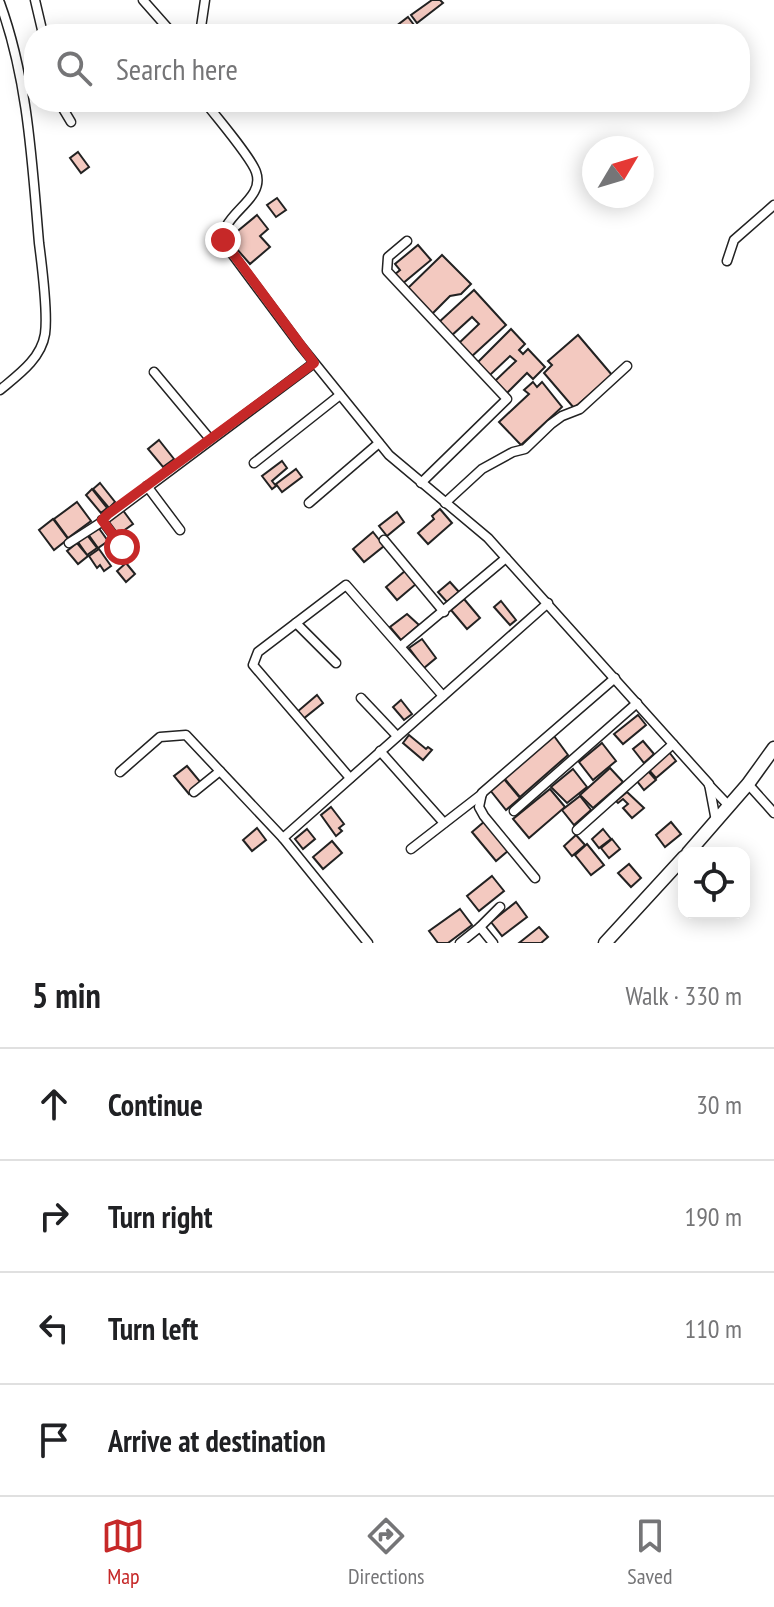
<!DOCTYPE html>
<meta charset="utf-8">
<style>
body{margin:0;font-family:"PT Sans Narrow",sans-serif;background:#f6f6f6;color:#202124}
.controls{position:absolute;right:24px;bottom:24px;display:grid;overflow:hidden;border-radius:16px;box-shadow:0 4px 20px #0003}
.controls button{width:72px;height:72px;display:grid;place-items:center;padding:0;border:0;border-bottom:2px solid #e0e0e0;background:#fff;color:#202124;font:40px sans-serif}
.compass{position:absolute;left:582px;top:136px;width:72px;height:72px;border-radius:50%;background:#fff;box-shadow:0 4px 20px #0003;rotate:52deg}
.stop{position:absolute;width:24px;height:24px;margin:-18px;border:6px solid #c62828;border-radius:50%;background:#fff}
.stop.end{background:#c62828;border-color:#fff;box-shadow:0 2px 8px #0008}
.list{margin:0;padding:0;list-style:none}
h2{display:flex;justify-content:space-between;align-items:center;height:104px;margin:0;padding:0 32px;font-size:34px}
h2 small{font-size:26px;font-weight:400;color:#757577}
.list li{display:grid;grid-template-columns:52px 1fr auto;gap:24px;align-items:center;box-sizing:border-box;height:112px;padding:0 32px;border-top:2px solid #e0e0e0}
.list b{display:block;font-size:30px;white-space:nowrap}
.list em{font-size:26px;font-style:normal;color:#757577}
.icon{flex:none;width:44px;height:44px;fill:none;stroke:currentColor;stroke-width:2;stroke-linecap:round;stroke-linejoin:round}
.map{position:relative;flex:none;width:774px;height:943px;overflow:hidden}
.search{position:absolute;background:#fff;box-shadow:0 4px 20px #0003;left:24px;right:24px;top:24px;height:88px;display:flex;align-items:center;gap:20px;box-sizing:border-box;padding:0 28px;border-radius:32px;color:#757577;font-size:30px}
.sheet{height:552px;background:#fff}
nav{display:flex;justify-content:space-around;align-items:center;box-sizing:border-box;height:112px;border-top:2px solid #e0e0e0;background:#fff;font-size:22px;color:#757577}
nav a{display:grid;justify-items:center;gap:4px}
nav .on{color:#c62828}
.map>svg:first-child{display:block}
</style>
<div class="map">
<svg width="774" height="943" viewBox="0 0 774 943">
<rect width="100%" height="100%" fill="#fff"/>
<!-- building -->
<g fill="#f3c9c0" stroke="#222" stroke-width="2">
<polygon points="432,0 440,0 443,3 417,23 411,15"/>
<polygon points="408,17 414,25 401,34 395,27"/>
<polygon points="78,152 89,167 81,173 70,158"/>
<polygon points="277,198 286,210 276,217 267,205"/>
<polygon points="257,215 268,229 260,236 270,247 250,264 228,239"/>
<polygon points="418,245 431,260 402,284 394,275 400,270 395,264"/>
<polygon points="442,255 471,284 461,294 450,296 431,315 406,290"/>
<polygon points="474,290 506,325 471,357 458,344 479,324 472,317 451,336 438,323"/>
<polygon points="511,329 525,344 519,350 523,354 528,349 545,367 533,379 527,373 507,393 495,381 516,361 510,356 490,375 477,363"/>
<polygon points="578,335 612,375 574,408 544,373 552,365 548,361"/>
<polygon points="533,382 537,387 542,382 562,407 521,445 499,422 529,394 524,390"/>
<polygon points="159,440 174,459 163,467 148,449"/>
<polygon points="282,461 287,468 272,481 276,486 272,489 262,476"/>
<polygon points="296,469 302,477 282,492 276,484"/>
<polygon points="100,483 115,502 109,508 93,489"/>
<polygon points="92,489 107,508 101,513 86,495"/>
<polygon points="77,502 91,521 68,538 54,519"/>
<polygon points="122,509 133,524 116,536 105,521"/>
<polygon points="440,509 452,523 428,544 418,533 434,519 432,516"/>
<polygon points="397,512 404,522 387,536 379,526"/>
<polygon points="53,519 68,539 54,550 39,530"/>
<polygon points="98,527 108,541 98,548 88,534"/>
<polygon points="373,532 384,546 364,562 353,549"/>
<polygon points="87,535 97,548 87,555 78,542"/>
<polygon points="77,543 88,556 78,564 67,551"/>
<polygon points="99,549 111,566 104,571 100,565 97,568 89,556"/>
<polygon points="126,563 135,574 126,582 117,571"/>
<polygon points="405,571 416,584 397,600 386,587"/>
<polygon points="450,582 459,592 447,602 438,592"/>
<polygon points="464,599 480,618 467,629 451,610"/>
<polygon points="501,601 516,620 510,625 494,607"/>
<polygon points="407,614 419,625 401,640 390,627"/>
<polygon points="422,639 436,658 424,668 409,648"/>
<polygon points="317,695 323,703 303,719 297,712"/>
<polygon points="401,700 412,714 404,720 393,707"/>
<polygon points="638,715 646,725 623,744 614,734"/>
<polygon points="409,735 426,749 428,747 432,750 423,760 403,743"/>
<polygon points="554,736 568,755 520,797 504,778"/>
<polygon points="643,741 654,754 644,763 633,749"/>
<polygon points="602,743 616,761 593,780 579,762"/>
<polygon points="669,752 676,761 656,778 648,769"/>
<polygon points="187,766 202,784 189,794 174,776"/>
<polygon points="610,768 623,782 593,808 580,795"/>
<polygon points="573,769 587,787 567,803 551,787"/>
<polygon points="648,771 656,780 644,790 637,781"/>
<polygon points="504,779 520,798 506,810 490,790"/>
<polygon points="550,789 565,807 529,838 513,819"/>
<polygon points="627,792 644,808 632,818 623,808 628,804 623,799 618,803 616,801"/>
<polygon points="580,796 591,810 574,825 562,810"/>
<polygon points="331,807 344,824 339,828 342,831 336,836 321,815"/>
<polygon points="485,821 509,850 496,861 472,832"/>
<polygon points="671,822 681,834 665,847 656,835"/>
<polygon points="257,828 266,840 252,851 243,840"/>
<polygon points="307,829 315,839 303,849 295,839"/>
<polygon points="603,829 611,839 599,848 592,839"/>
<polygon points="576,835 585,845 572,856 564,846"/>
<polygon points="612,839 620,849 609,858 601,848"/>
<polygon points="332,841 342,853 323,869 313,857"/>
<polygon points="587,844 604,865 591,875 575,855"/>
<polygon points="629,864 641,878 631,887 618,873"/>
<polygon points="492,876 504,891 479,911 467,896"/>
<polygon points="516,902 527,917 502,936 491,922"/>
<polygon points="460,909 472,925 448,943 438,943 429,931"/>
<polygon points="539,927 548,937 541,943 519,943"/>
</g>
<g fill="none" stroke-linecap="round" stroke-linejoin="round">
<!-- street casing -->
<g stroke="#222" stroke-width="11">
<g id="street">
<polyline points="35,0 43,34"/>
<polyline points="143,0 173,34"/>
<path d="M0,3c28,77 32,159 39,240 3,23 9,70 6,91 -4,25 -27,41 -45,56"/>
<polyline points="200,34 205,0"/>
<polyline points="59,102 71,122"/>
<path d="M205,102c12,16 46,55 51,70 11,31 -45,44 -29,75l73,98 89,110 99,83 221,246 7,37"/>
<polyline points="407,241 388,257 387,271 507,399 421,483"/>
<polyline points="727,261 734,240 774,205"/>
<polyline points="154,372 210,439"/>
<polyline points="254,463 340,395"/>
<polyline points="147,486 180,530"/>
<polyline points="309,503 379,443"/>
<polyline points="445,503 482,469 513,452 525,449 551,424 562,416 580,409 627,366"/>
<polyline points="102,520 122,547"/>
<polyline points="384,540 444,612"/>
<polyline points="69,543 100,523 314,363"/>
<polyline points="296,623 336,663"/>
<polyline points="401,646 506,558"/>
<polyline points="361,698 397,736"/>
<polyline points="380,751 444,823"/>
<polyline points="120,772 160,737 186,735 283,838 368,943"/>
<polyline points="350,778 253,665 258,652 346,585 443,696"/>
<polyline points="748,784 774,813"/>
<polyline points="709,785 729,806"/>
<polyline points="194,792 220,771"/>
<polyline points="514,811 637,703"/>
<polyline points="577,830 673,744"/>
<polyline points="283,838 548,603"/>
<polyline points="411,849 482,794"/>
<polyline points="535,878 484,816 479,807 482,793 615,678"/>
<polyline points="480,927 500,907"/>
<polyline points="460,943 480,927 493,943"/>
</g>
</g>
<!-- secondary casing -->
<g stroke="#222" stroke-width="15">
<g id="secondary">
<polyline points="688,853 748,784 774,748"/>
<polyline points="605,943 684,857"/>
</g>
</g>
<!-- street -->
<use href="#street" stroke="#fff" stroke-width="8"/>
<!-- secondary -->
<use href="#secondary" stroke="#fff" stroke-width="12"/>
</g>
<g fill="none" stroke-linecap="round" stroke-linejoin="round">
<!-- route -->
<polyline stroke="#c62828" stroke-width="10" points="122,547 102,520 108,514 314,363 223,240"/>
</g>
</svg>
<div class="controls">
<button><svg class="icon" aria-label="locate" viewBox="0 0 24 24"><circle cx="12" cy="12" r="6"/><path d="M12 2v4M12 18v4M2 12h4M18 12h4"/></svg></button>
</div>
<svg class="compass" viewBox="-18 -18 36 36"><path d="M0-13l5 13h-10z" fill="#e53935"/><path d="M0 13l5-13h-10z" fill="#757577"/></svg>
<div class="stop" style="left:122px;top:547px"></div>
<div class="stop end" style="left:223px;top:240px"></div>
<div class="search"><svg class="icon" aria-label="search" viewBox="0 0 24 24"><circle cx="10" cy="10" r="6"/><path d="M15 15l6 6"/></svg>Search here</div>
</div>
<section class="sheet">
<h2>5 min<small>Walk · 330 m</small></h2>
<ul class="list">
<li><svg class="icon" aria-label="ahead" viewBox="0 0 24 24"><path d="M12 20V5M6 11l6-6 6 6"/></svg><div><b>Continue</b></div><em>30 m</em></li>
<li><svg class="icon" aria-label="right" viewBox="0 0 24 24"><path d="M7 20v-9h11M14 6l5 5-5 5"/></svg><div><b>Turn right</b></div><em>190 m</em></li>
<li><svg class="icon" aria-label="left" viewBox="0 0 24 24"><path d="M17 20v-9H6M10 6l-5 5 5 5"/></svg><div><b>Turn left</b></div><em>110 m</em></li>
<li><svg class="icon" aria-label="arrive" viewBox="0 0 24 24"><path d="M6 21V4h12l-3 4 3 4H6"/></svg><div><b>Arrive at destination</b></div></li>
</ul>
</section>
<nav>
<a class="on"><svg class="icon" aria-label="map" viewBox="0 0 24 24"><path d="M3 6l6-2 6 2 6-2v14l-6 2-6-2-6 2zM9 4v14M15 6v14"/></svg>Map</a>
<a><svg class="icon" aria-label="directions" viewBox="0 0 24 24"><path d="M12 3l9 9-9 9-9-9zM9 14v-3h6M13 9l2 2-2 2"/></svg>Directions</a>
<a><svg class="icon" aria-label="saved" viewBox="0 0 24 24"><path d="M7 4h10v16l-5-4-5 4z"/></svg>Saved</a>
</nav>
